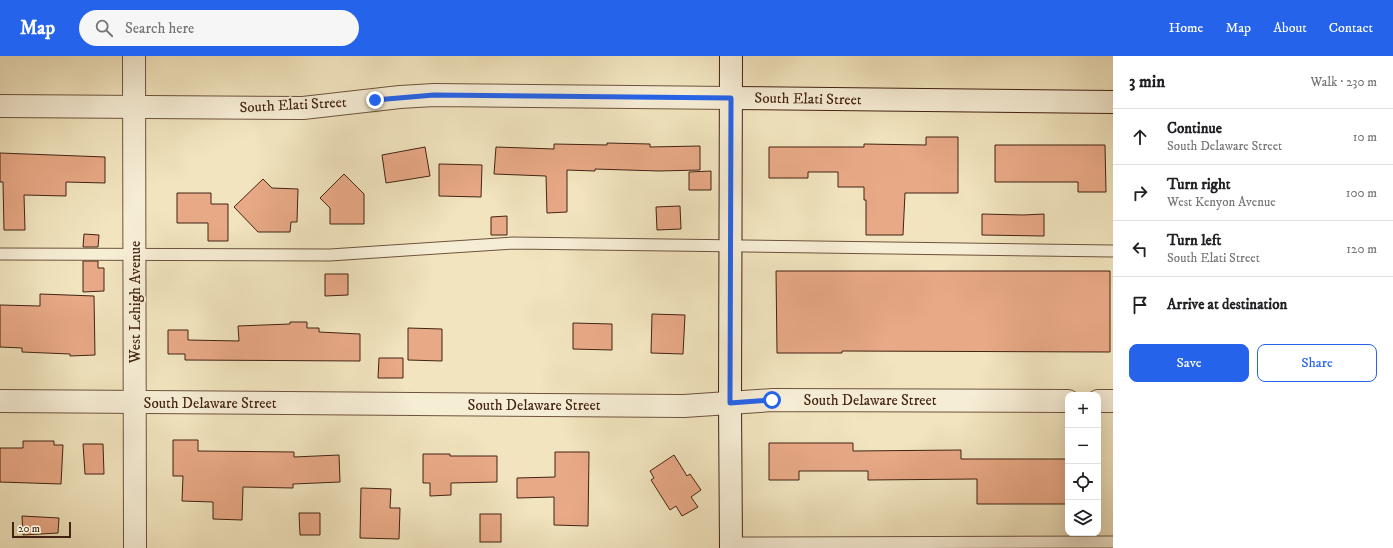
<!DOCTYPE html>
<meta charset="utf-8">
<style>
body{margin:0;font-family:"IM FELL DW Pica",serif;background:#f6f6f6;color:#202124}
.controls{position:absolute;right:12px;bottom:12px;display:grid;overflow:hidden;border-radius:8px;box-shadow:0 4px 16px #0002}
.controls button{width:36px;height:36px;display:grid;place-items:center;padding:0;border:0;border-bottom:1px solid #e0e0e0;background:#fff;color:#202124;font:20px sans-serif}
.scale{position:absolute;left:12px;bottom:10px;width:59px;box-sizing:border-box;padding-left:4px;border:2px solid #432312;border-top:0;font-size:11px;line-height:14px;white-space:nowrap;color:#432312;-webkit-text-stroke:3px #f6edd5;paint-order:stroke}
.stop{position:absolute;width:12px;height:12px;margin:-9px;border:3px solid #2563eb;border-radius:50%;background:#fff}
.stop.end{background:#2563eb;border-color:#fff;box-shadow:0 1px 4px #0008}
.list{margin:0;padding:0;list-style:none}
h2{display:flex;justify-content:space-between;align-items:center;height:52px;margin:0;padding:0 16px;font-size:17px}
h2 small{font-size:13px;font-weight:400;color:#757577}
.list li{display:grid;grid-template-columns:26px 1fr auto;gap:12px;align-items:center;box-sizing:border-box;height:56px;padding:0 16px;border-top:1px solid #e0e0e0}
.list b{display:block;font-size:15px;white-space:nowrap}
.list p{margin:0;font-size:13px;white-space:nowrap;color:#757577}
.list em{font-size:13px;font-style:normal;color:#757577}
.actions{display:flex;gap:8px;padding:12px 16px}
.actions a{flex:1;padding:9px 0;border:1px solid #2563eb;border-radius:8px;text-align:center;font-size:14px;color:#2563eb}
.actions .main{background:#2563eb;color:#fff}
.icon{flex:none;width:22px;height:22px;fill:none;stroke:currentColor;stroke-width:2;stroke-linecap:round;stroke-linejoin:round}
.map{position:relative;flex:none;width:1113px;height:492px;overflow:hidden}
header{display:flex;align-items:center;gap:24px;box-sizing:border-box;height:56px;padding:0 20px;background:#2563eb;color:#fff}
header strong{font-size:19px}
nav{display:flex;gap:22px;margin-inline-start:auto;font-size:14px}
.search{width:280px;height:36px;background:#f6f6f6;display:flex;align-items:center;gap:10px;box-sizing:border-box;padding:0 14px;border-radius:22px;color:#757577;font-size:15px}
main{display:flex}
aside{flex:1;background:#fff}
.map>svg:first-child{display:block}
</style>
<header>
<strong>Map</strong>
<div class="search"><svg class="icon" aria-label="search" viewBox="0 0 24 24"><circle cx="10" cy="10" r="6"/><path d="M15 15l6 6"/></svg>Search here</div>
<nav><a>Home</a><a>Map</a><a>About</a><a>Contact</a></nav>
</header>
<main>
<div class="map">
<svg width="1113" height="492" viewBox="0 0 1113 492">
<rect width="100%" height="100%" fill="#f1e4be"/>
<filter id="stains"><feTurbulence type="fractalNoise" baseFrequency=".005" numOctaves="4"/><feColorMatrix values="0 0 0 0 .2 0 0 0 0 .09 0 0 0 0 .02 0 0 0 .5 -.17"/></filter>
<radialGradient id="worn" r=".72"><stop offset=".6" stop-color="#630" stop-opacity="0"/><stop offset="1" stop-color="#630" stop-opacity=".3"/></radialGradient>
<!-- building -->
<g fill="#e8a986" stroke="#432312">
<polygon points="926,81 958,81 958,137 905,137 903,179 866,179 866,144 864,144 864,131 838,131 838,116 808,116 808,122 769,122 769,91 864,91 864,88 926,89"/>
<polygon points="607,87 650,88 650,91 700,90 700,114 659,115 595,113 595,115 567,114 567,156 547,157 546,120 494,118 496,91 554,93 554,88 607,89"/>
<polygon points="995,89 1105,89 1106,136 1078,136 1078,126 995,126"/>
<polygon points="425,91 430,120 386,127 382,99"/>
<polygon points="0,97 105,101 105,127 66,126 66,140 24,139 25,174 4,174 3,126 0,126"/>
<polygon points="439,108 482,109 481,141 439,140"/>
<polygon points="711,115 711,134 689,134 689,116"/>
<polygon points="344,118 364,138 364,168 330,168 330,152 320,142"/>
<polygon points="263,123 272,132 298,133 297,166 291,166 290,176 258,176 234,151"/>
<polygon points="177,137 211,137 211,148 228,148 228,185 208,185 208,167 177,167"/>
<polygon points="680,150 681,173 657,174 656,151"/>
<polygon points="982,158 1023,159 1044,158 1044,180 982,179"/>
<polygon points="507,160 507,179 491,179 491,161"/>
<polygon points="84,178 99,179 98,191 83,191"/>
<polygon points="83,205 98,205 98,212 104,212 104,235 83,236"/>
<polygon points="776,215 1110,215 1110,296 842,295 842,297 777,297"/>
<polygon points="325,218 348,218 348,239 325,240"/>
<polygon points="40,238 94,240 95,299 70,300 70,298 22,296 22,292 0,291 0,249 40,250"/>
<polygon points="652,258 685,259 683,298 651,297"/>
<polygon points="290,266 307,266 307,272 319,272 319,276 360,278 360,305 185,304 185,298 168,298 168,274 188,274 188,284 239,285 238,270 290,268"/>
<polygon points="573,267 612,268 612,294 573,293"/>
<polygon points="408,272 442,273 442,305 408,304"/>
<polygon points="379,302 403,302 403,322 378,322"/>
<polygon points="173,384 198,384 198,395 294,396 294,401 339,399 340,426 293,428 293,432 243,431 242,464 213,463 213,446 182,445 183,420 173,420"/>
<polygon points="23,385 54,385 54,389 63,389 61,428 0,426 0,392 23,392"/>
<polygon points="769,387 853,387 853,395 961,394 961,403 1068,403 1068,448 977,448 977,423 868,424 868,415 799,415 799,424 769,424"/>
<polygon points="83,388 103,388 104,418 85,418"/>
<polygon points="555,396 589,396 588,470 554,469 554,441 517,442 517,422 555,421"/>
<polygon points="423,398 450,398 450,400 497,400 497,426 451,427 451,439 430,440 430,427 423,427"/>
<polygon points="674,399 687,420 690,418 701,434 691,441 698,451 682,460 676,450 670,454 651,424 654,422 650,415"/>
<polygon points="361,432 391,433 390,452 400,452 399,483 360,482"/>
<polygon points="299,457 320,457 320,479 300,479"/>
<rect x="480" y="458" width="21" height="28"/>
<polygon points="22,460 59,462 58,477 23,479"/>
</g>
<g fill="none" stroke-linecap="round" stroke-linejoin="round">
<!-- lane casing -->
<g stroke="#6e533d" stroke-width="13">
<g id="lane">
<polyline points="0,198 330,199 513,187 1113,195"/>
<polyline points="731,487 1113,486"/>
</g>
</g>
<!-- street casing -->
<g stroke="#6e533d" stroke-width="24">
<g id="street">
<polyline points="134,0 135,492"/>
<polyline points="0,50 303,52 400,41 434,39 731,42"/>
<polyline points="0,345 684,350 773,344 1068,345"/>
<polyline points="1098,345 1113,345"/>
</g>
</g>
<!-- secondary casing -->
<g stroke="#432312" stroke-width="24">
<g id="secondary">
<polyline points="731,42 1113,46"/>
<polyline points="731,492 730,347 731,0"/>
</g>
</g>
<!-- lane -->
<use href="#lane" stroke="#f6edd5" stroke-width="11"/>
<!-- street -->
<use href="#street" stroke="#f6edd5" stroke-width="22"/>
<!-- secondary -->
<use href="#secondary" stroke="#f6edd5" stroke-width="22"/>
</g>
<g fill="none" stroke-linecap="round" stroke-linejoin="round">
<!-- route -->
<polyline stroke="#2563eb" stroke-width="5" points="375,44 434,39 731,42 730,347 772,344"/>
</g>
<g text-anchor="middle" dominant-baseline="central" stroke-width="4" stroke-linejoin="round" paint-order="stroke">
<!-- street labels -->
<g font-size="15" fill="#432312" stroke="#f6edd5">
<text transform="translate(808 43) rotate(1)">South Elati Street</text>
<text transform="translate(293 49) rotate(-3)">South Elati Street</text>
<text transform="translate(135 246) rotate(-90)">West Lehigh Avenue</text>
<text x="870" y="344">South Delaware Street</text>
<text x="210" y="347">South Delaware Street</text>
<text x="534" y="349">South Delaware Street</text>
</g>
</g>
<rect width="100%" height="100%" filter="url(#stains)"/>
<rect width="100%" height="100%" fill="url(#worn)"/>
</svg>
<div class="controls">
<button>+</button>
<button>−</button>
<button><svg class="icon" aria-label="locate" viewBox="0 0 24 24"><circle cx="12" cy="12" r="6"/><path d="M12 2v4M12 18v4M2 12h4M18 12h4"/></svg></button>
<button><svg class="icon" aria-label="layers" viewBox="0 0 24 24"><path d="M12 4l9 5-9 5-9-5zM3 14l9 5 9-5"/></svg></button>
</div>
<div class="scale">20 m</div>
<div class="stop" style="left:772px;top:344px"></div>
<div class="stop end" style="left:375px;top:44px"></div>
</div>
<aside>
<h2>3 min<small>Walk · 230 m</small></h2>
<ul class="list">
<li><svg class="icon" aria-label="ahead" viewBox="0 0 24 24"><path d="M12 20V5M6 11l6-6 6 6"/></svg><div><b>Continue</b><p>South Delaware Street</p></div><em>10 m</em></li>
<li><svg class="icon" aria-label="right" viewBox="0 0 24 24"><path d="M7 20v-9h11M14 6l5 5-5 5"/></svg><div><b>Turn right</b><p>West Kenyon Avenue</p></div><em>100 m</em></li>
<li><svg class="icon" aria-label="left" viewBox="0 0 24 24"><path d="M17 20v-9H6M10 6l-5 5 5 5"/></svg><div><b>Turn left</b><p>South Elati Street</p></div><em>120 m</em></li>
<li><svg class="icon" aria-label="arrive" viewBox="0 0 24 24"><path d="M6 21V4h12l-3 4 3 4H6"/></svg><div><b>Arrive at destination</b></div></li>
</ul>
<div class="actions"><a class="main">Save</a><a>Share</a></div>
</aside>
</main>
